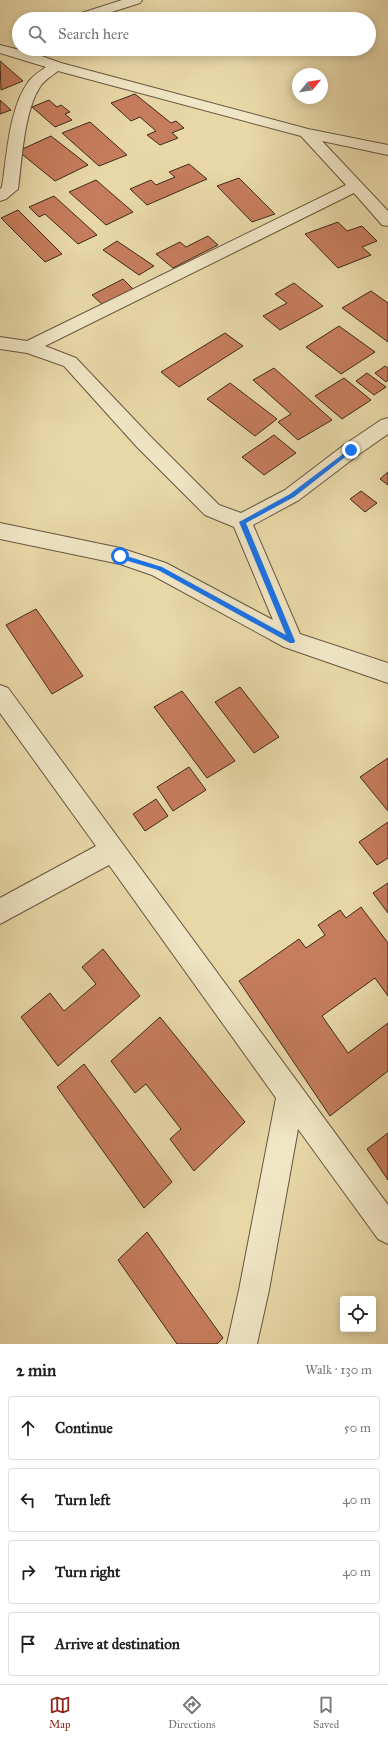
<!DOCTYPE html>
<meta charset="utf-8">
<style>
body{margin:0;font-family:"IM FELL Great Primer",serif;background:#f2f2f2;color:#222}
.controls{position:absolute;right:12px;bottom:12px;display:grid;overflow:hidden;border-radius:4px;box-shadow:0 2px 10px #0003}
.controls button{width:36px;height:36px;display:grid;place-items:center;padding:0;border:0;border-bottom:1px solid #e0e0e0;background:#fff;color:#222;font:20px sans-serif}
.compass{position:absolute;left:292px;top:68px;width:36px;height:36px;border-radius:50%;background:#fff;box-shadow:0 2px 10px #0003;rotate:60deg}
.stop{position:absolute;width:12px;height:12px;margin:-9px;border:3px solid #1a73e8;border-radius:50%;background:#fff}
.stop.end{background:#1a73e8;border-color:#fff;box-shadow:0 1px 4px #0008}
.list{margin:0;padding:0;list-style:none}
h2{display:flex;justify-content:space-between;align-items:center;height:52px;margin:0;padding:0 16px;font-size:17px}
h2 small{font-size:13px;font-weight:400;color:#767676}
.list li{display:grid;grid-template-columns:26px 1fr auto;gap:12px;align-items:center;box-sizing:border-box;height:64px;margin:0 8px 8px;padding:0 8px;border:1px solid #e0e0e0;border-radius:4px}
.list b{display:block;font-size:15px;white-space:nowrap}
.list em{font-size:13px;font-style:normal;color:#767676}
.icon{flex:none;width:22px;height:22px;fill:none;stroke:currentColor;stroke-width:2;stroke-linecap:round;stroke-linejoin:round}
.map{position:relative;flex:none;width:388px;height:1344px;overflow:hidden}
.search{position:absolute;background:#fff;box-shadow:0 2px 10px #0003;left:12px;right:12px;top:12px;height:44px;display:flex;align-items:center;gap:10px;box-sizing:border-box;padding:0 14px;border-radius:22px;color:#767676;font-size:15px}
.sheet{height:340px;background:#fff}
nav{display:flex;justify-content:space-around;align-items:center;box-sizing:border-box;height:56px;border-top:1px solid #e0e0e0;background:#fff;font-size:11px;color:#767676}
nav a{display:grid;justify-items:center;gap:2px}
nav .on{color:#8f2418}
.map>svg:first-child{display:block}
</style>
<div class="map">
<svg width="388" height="1344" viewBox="0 0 388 1344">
<rect width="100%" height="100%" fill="#e8d8a8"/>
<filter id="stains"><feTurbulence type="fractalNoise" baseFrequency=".005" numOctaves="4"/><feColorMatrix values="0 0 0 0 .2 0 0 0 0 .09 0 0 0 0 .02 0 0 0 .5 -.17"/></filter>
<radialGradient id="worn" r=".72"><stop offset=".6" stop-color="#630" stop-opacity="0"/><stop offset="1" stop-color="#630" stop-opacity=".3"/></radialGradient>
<!-- building -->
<g fill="#c67d5d" stroke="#3d2a1c">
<polygon points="0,61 23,81 1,90"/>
<polygon points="135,94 171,123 176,121 184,128 172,133 178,138 160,145 147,135 156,131 140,117 131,121 111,103"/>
<polygon points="0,100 11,110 0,114"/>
<polygon points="49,100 57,107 61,105 70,112 65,114 72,120 55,127 32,107"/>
<polygon points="90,122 127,155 99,166 62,133"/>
<polygon points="51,136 88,165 55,181 18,151"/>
<polygon points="189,164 207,179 147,205 130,189 151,180 156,185 175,177 169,172"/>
<polygon points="239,178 275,214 252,222 217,186"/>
<polygon points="96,180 133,212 106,225 69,192"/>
<polygon points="54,196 97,235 78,244 45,214 39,217 29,207"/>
<polygon points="18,210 62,254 45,262 1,218"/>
<polygon points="338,222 347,231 362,226 377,241 362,247 371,255 338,268 305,234"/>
<polygon points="208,236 218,245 173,268 156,254 180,242 186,247"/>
<polygon points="117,241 154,266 139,275 103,250"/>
<polygon points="123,279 135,291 104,306 92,295"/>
<polygon points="294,283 323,306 280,330 263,316 287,303 275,294"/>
<polygon points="371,291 388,303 388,342 342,308"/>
<polygon points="339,326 375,352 341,374 306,347"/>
<polygon points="225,333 243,346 179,387 161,372"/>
<polygon points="385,366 388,368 388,380 386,382 375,373"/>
<polygon points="274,368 332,420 298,440 278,422 291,414 253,380"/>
<polygon points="367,373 386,387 374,395 356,381"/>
<polygon points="344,378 371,400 342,419 315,396"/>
<polygon points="230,383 277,419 255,436 207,399"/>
<polygon points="274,435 296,453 264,475 242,457"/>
<polygon points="388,472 388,485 380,479"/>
<polygon points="361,491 377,503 365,512 350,499"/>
<polygon points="36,609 83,676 52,694 6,625"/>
<polygon points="240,687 279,737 254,753 215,702"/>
<polygon points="182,691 235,761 207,778 154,707"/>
<polygon points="388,758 388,811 360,777"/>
<polygon points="189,767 206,790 173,811 157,787"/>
<polygon points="156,799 168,816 145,831 133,814"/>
<polygon points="388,822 388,858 377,865 359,842"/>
<polygon points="388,883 388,913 373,893"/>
<polygon points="361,907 388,943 388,996 375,978 322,1016 348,1053 388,1023 388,1071 330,1116 239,981 299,939 306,948 325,935 318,925 340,910 346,918"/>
<polygon points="103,949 140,996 58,1066 21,1017 50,993 64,1011 96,984 82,967"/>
<polygon points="160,1017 245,1122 194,1171 170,1139 181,1129 146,1084 135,1093 111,1061"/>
<polygon points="84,1064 172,1182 144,1208 57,1087"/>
<polygon points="388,1133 388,1180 367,1149"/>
<polygon points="147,1232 223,1338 217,1344 177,1344 118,1260"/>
</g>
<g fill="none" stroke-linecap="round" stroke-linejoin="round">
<!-- minor casing -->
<g stroke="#68563f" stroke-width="2">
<g id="minor">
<polygon points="122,0 142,0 140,3 90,19 70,19 72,16"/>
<path d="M0,45l36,9 25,9 247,66 80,16v10l-66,-14 66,70v15l-6,-1 -28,-32 -309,153 31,12 75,79 68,68 22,8 44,-23 59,-45 37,-25 7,-2v16l-30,21 -59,45 -46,25 47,109 88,29v20l-104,-36 -132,-72 -32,-11 -120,-25v-16l120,25 46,15 107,57 -39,-93 -29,-12 -68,-68 -73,-81 -37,-13 -27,-4v-12l27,4 319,-156 -45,-49 -243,-65c-6,5 -14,9 -18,16 -16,24 -18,73 -22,102l-12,10 -6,2v-12l2,-2c5,-32 7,-80 27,-106 5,-6 11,-10 17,-14l-46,-14z"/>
<polygon points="0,685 8,688 388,1205 388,1244 378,1239 298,1129 269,1290 257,1344 227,1344 239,1290 276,1098 109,865 0,924 0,898 96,846 0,713"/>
</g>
</g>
<!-- minor -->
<use href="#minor" fill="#f0e6c6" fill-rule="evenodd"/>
</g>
<!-- route -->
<polygon fill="#1a73e8" points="351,448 353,449 353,451 294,497 246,523 295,641 294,643 290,643 158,570 118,558 117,556 120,554 162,567 286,635 239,522 290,494"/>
<rect width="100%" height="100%" filter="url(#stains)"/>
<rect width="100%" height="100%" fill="url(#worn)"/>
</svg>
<div class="controls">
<button><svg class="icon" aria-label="locate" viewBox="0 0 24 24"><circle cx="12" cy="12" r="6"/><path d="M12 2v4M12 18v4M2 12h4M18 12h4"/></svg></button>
</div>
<svg class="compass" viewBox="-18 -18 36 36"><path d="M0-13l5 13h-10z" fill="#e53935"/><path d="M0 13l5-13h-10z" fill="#767676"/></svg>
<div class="stop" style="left:120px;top:556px"></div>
<div class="stop end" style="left:351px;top:450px"></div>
<div class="search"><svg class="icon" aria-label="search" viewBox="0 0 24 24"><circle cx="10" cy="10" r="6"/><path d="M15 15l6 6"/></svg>Search here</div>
</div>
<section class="sheet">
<h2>2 min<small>Walk · 130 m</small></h2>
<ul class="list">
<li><svg class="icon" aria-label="ahead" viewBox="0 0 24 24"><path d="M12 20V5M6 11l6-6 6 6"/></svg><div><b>Continue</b></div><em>50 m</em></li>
<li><svg class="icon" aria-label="left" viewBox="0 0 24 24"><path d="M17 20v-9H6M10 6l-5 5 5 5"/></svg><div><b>Turn left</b></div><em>40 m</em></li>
<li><svg class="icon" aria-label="right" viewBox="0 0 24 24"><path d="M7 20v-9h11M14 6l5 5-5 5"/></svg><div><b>Turn right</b></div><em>40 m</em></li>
<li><svg class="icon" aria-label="arrive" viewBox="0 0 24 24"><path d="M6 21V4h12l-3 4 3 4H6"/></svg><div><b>Arrive at destination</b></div></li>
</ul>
</section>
<nav>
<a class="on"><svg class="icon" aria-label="map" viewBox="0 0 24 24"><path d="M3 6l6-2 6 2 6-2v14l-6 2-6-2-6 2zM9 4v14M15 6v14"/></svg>Map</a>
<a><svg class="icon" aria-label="directions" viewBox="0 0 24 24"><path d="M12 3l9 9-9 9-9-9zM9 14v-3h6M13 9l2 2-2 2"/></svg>Directions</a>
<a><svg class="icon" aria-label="saved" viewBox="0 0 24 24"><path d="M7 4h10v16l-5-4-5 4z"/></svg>Saved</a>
</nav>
